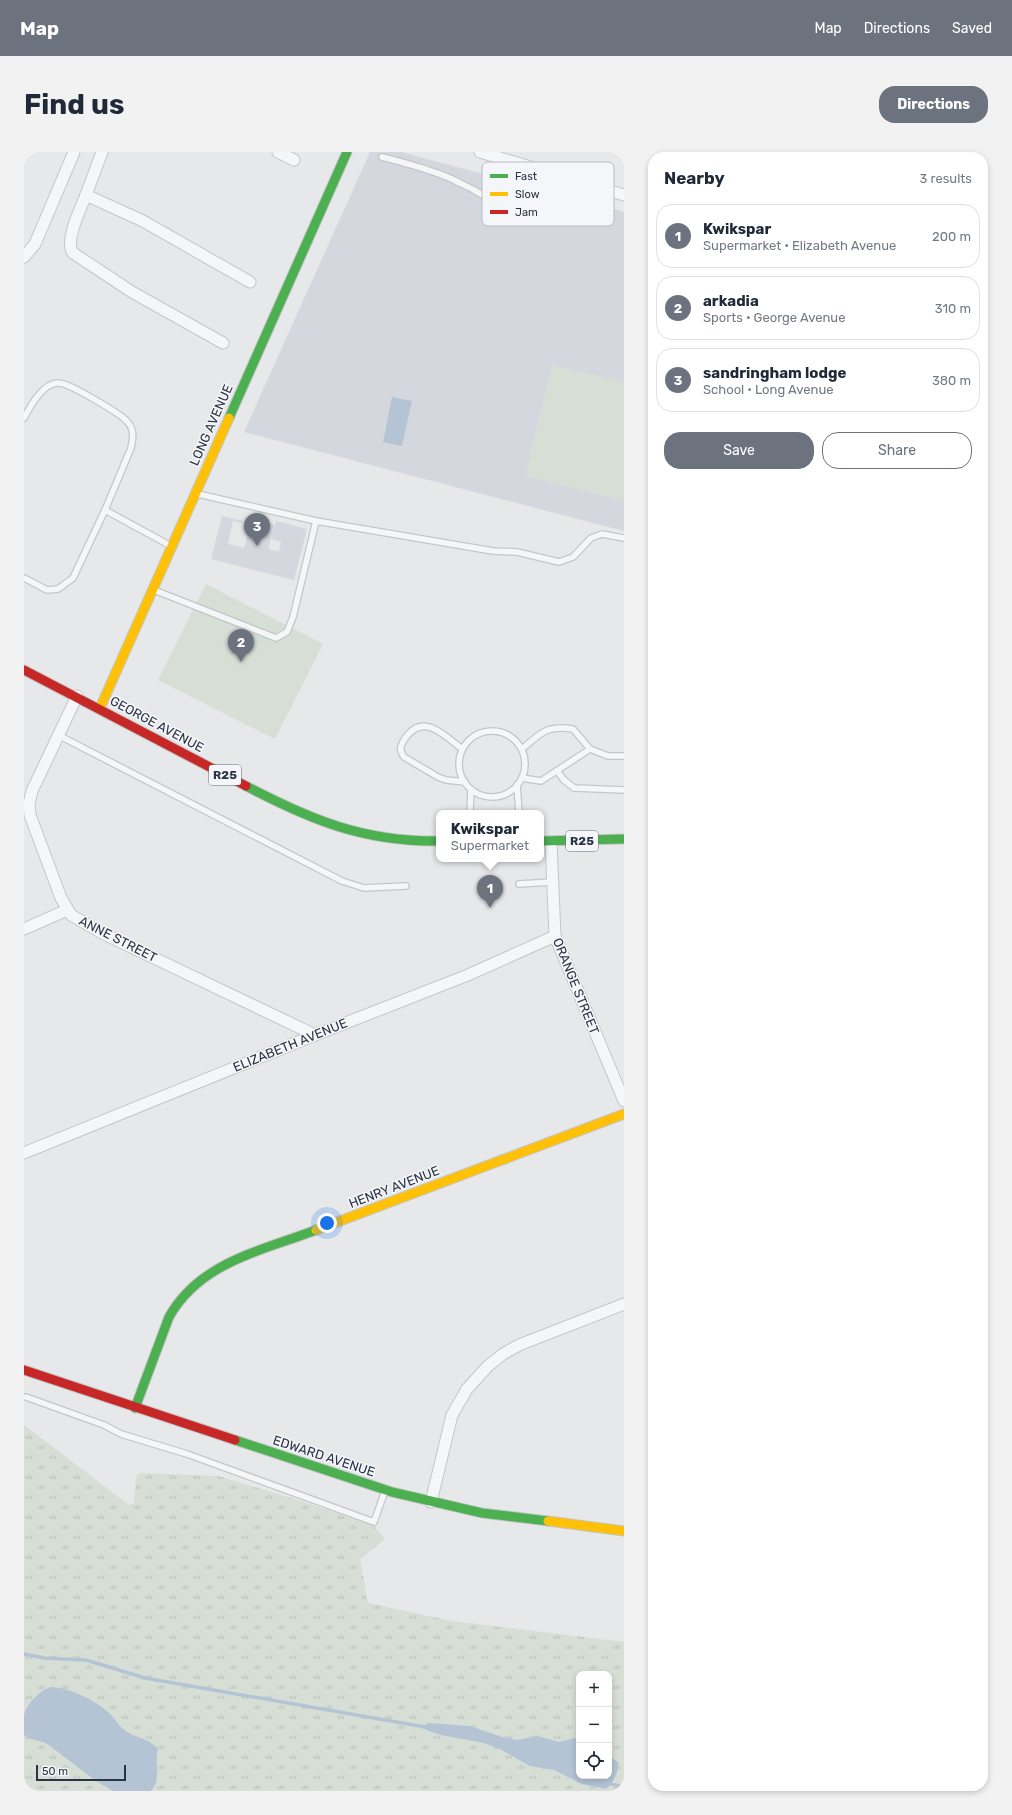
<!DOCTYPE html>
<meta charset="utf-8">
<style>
body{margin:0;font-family:Rubik,sans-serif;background:#f2f2f3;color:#1f2937}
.controls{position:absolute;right:12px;bottom:12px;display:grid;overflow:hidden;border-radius:8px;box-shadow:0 2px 6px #0003}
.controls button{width:36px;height:36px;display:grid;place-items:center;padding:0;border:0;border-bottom:1px solid #e0e1e3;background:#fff;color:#1f2937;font:20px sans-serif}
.scale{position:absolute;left:12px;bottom:10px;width:90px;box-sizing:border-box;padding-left:4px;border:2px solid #2b3445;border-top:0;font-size:11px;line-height:14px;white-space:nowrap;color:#2b3445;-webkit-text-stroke:3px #f4f6f9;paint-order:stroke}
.you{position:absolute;left:303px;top:1071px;width:14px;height:14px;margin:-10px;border:3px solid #fff;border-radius:50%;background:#1a73e8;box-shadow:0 0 0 6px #1a73e833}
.badge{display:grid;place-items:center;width:26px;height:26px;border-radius:50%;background:#6c737f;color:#fff;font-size:13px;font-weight:700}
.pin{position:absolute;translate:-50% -33px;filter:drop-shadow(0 1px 2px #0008)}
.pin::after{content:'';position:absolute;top:21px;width:14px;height:12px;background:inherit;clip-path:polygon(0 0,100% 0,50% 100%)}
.popup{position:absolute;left:412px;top:658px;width:108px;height:52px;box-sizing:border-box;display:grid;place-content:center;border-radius:8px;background:#fff;filter:drop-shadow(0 1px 3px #0005);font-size:13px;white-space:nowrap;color:#747a83}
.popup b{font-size:15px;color:#1f2937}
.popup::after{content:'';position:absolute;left:50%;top:100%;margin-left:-8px;border:8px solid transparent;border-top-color:#fff}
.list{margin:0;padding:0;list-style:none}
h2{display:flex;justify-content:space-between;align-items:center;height:52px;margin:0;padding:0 16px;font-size:17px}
h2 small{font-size:13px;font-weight:400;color:#747a83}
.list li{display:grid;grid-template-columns:26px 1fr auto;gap:12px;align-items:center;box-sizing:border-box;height:64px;margin:0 8px 8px;padding:0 8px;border:1px solid #e0e1e3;border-radius:16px}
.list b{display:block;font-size:15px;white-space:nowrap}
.list p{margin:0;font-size:13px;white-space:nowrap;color:#747a83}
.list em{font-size:13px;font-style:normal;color:#747a83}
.actions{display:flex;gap:8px;padding:12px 16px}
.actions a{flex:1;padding:9px 0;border:1px solid #6c737f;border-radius:16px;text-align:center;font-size:14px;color:#6c737f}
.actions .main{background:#6c737f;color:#fff}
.icon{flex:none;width:22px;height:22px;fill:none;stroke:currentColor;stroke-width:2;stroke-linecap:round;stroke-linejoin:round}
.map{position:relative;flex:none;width:600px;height:1639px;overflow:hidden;border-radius:16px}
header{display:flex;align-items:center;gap:24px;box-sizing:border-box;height:56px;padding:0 20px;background:#6c737f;color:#fff}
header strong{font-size:19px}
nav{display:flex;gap:22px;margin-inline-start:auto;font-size:14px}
.intro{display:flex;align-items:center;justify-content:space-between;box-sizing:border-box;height:96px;padding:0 24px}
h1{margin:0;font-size:28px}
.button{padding:10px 18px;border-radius:16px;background:#6c737f;color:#fff;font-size:14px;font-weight:700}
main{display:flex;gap:24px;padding:0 24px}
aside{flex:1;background:#fff;border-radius:16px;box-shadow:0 2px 6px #0003}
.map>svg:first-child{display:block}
</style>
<header>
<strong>Map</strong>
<nav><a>Map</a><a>Directions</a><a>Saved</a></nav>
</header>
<div class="intro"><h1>Find us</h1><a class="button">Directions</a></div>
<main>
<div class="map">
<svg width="600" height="1639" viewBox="0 0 600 1639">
<defs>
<pattern id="grass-tufts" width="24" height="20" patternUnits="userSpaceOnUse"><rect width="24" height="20" fill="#d6ded6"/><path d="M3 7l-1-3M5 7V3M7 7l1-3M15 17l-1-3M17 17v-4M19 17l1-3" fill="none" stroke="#b8bfb9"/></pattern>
</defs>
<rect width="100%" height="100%" fill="#e6e8ea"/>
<!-- built -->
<g fill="#d4d7dd">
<polygon points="346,0 377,0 600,60 600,379 220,280"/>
<polygon points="198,364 219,369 218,371 209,369 204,392 220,396 228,367 250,373 244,397 255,400 257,390 247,387 252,369 283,377 270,428 187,407"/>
</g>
<!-- grass -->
<path fill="url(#grass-tufts)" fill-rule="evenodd" d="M0,1273l105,80 5,-2 2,-25 2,-4 4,-1 76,3 80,24 76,26 11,13 -25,20 8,44 84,18 172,21v149h-600zM555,1522h30v102h-30z"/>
<!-- pitch -->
<g fill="#d6ded6">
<polygon points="528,213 600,230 600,349 501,324"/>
<polygon points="182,432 299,492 251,587 134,528"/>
</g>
<!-- water -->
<g fill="#b4c4d5">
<polygon points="368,245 388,249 378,294 359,290"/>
<path d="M27,1535c16,0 47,14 58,26 7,6 9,13 17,18 11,8 20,5 32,18 -4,16 4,30 -7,42h-38l-17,-10 -50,-38 -15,-4 -7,-4c0,-6 0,-13 0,-19 2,-12 16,-26 27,-29z"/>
<path d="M403,1571l43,3 32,11 15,3 21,-4 21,6 20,-5v39h30v-20l9,6c2,8 -6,23 -12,27l-24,-5 -28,-14 -24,-4 -30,-17 -16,-6 -43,-8 -15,-5 -1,-3z"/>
</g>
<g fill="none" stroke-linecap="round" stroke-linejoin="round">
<!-- stream -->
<g stroke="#b4c4d5" stroke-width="3.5">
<polyline points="0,1502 20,1506 62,1508 121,1526 401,1575"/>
<polyline points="587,1632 600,1635"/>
</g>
<!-- lane casing -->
<g stroke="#c4c6c8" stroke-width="8">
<g id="lane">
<path d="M358,5c24,6 47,12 70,22 7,4 15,7 22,11 17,10 35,24 56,23l-3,-31 1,-16"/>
<path d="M0,266c6,-11 19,-36 35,-35 10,0 52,26 62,33 4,3 10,9 11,14 2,6 0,12 -1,18l-26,62 -32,68 -15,11 -11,1 -23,-12"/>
<polyline points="174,342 292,369 469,399 493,400 535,410 549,405 567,386 578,382 600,386"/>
<polyline points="81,358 147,394"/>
<polyline points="130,438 252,486 263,480 269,465 292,369"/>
<circle cx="468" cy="612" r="33"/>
<polyline points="34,583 318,729 340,736 382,734"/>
<path d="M438,597c-18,-14 -40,-38 -58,-9 -4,7 -5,10 0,17l34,20 8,3 19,2"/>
<path d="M498,597c19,-16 24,-24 51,-20l17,20 18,7h16"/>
<polyline points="533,619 540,628 550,636 600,638"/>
<polyline points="498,626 517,629 566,597"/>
<polyline points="493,633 495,661"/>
<polyline points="446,661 447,637"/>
<polyline points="495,732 528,730"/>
<polyline points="2,1245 80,1273 97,1282 163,1302 350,1370 361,1339"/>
</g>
</g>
<!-- street casing -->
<g stroke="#c4c6c8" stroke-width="13">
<g id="street">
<polyline points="78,0 62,43 119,69 226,130"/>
<polyline points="254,0 270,8"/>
<polyline points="456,0 600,43"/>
<path d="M62,43c-5,13 -22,46 -13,58l59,39 91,51"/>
<polyline points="0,105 11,92 50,0"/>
<polyline points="53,544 8,639 5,652 6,663 37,746 47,763 78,781 291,883"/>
<polyline points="527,690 531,784 600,949"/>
<polyline points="0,777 43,758"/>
<polyline points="0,1001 291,883 444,823 531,784"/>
<polyline points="407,1350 428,1263 443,1237 464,1214 479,1202 495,1193 600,1152"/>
</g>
</g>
<!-- fast casing -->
<g stroke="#c4c6c8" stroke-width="11">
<g id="fast">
<polyline points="205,266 323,0"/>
<path d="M222,634c65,34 118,56 193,55"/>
<polyline points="517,689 600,687"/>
<path d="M111,1256l34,-91c31,-55 92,-66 147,-87"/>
<polyline points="211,1288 368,1340 458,1361 524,1369"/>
</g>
</g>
<!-- slow casing -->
<g stroke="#c4c6c8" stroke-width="11">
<g id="slow">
<polyline points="76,556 205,266"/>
<polyline points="292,1078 600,962"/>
<polyline points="524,1369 600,1379"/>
</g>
</g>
<!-- jam casing -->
<g stroke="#c4c6c8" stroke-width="11">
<g id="jam">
<polyline points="0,518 222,634"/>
<polyline points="0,1218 211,1288"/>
</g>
</g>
<!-- lane -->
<use href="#lane" stroke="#f5f6f7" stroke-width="5.5"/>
<!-- street -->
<use href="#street" stroke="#f5f6f7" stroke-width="11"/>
<!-- fast -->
<use href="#fast" stroke="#4caf50" stroke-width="9"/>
<!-- slow -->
<use href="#slow" stroke="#ffc107" stroke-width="9"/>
<!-- jam -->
<use href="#jam" stroke="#c62828" stroke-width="9"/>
</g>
<g text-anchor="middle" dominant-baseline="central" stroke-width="3" stroke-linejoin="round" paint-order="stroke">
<!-- shield labels -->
<g fill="#f4f6f9" stroke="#676e7b" stroke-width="1">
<rect x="185" y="613" width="32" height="20" rx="3"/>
<rect x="542" y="679" width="32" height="20" rx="3"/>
</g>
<g font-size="12" font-weight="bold" fill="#2b3445">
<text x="201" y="623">R25</text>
<text x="558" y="689">R25</text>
</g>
<!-- street labels -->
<g font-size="13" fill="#2b3445" stroke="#f4f6f9">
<text transform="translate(187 273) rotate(-66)">LONG AVENUE</text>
<text transform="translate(133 572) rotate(28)">GEORGE AVENUE</text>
<text transform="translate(94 787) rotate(27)">ANNE STREET</text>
<text transform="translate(552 834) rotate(68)">ORANGE STREET</text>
<text transform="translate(266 893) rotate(-22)">ELIZABETH AVENUE</text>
<text transform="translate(370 1035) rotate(-21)">HENRY AVENUE</text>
<text transform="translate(300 1304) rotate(18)">EDWARD AVENUE</text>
</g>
</g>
<!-- legend -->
<rect x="458" y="10" width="132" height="64" rx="6" fill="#f4f6f9" stroke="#b8bcc3" stroke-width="1"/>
<rect x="466" y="22" width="18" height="4" fill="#4caf50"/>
<rect x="466" y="40" width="18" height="4" fill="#ffc107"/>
<rect x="466" y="58" width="18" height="4" fill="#c62828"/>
<g font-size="11" fill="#2b3445">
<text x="491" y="28">Fast</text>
<text x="491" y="46">Slow</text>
<text x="491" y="64">Jam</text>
</g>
</svg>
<div class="controls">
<button>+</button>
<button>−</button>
<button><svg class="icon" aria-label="locate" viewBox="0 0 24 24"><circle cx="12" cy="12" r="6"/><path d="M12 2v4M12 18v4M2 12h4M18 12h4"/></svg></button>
</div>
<div class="scale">50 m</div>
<div class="you"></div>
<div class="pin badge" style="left:466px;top:756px">1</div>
<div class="popup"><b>Kwikspar</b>Supermarket</div>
<div class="pin badge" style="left:217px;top:510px">2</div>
<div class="pin badge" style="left:233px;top:394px">3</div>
</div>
<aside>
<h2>Nearby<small>3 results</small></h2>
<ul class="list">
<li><span class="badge">1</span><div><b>Kwikspar</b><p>Supermarket · Elizabeth Avenue</p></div><em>200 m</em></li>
<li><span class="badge">2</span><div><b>arkadia</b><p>Sports · George Avenue</p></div><em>310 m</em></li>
<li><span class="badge">3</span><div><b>sandringham lodge</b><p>School · Long Avenue</p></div><em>380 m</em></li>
</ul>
<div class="actions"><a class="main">Save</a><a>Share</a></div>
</aside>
</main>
